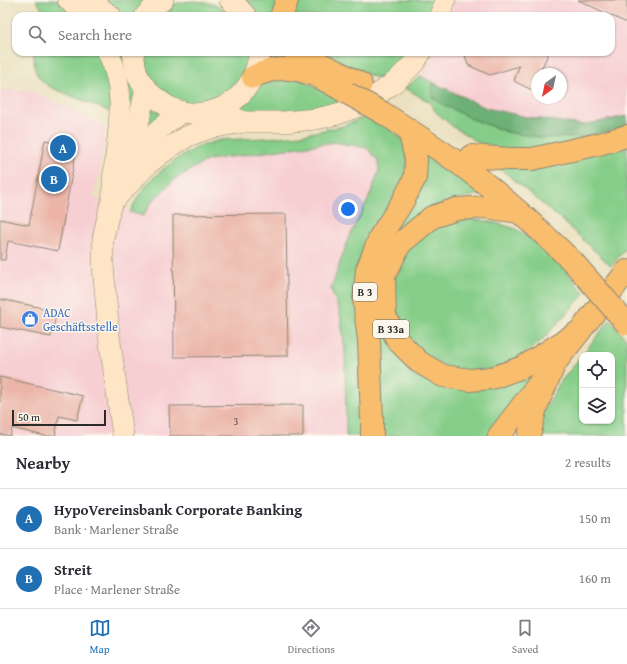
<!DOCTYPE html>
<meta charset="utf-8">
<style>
body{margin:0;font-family:"Gentium Book Plus",serif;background:#f7f7f7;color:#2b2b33}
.controls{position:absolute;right:12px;bottom:12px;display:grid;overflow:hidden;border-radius:8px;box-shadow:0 1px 3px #0004}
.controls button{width:36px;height:36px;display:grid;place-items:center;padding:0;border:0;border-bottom:1px solid #e1e1e2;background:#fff;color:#2b2b33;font:20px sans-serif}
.compass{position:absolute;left:531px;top:68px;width:36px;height:36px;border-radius:50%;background:#fff;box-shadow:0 1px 3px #0004;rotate:213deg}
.scale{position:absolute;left:12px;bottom:10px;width:94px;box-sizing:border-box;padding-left:4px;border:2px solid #2b2b2b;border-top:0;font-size:11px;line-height:14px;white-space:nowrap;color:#2b2b2b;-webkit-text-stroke:3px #fbf7ec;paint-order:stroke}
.you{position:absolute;left:348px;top:209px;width:14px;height:14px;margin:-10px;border:3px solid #fff;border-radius:50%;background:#1a73e8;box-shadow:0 0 0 6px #1a73e833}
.badge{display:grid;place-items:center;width:26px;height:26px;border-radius:50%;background:#1f6fb2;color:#fff;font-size:13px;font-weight:700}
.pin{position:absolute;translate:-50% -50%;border:2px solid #fff;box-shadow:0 1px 4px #0006}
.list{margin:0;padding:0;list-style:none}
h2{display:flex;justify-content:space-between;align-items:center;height:52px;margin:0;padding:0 16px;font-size:17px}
h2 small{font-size:13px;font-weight:400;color:#7c7c81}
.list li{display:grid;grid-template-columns:26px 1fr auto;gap:12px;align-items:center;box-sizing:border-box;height:60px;padding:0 16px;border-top:1px solid #e1e1e2}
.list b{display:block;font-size:15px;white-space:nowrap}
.list p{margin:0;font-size:13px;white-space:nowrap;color:#7c7c81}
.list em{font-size:13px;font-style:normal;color:#7c7c81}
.icon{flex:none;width:22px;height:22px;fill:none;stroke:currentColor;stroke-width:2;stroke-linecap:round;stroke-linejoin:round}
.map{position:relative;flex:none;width:627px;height:436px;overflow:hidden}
.search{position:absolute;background:#fff;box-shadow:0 1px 3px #0004;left:12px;right:12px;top:12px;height:44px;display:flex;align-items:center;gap:10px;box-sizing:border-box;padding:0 14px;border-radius:12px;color:#7c7c81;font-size:15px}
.sheet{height:172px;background:#fff}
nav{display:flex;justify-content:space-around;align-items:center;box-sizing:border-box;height:56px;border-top:1px solid #e1e1e2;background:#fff;font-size:11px;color:#7c7c81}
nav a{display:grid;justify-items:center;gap:2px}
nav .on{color:#1f6fb2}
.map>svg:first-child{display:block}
</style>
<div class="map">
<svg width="627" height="436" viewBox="0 0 627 436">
<rect width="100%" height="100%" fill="#fbf7ec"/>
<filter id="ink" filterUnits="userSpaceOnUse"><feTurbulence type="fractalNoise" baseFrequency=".025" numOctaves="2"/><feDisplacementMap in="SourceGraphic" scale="8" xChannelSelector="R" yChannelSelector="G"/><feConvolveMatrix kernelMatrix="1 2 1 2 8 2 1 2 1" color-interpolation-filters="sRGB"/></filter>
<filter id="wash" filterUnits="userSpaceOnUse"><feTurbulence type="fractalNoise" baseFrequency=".012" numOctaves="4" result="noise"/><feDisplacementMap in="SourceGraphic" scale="16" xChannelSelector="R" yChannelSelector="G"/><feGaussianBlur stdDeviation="0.9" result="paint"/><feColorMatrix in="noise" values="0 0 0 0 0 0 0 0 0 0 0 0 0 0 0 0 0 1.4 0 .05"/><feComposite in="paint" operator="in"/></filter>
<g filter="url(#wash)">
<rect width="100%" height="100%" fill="#ebe1c0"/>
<!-- built -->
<g fill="#f7cfd3" fill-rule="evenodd">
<path d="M454,0h173v116l-44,9 -56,-8 -41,-9 -65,-32 13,-24h177v-36h-161zM537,74h24v24h-24z"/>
<polygon points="0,90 29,90 101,124 106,130 100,170 93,198 143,215 152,201 176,178 208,160 335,142 367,148 378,161 379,171 369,198 348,239 331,289 340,313 345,350 346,436 0,436"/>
</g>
<!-- green -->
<g fill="#85cd88" stroke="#587c5a" fill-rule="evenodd">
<polygon points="36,0 60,0 79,16 45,16 45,14"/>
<polygon points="105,0 147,0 137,16 123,16"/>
<polygon points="244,0 280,0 276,16 257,16 251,6"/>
<polygon points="296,0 439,0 433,16 289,16"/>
<path d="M190,1c17,0 28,3 42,15h-80c13,-8 22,-13 38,-15z"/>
<path d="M34,52h69l10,61 -63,-26c-16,-11 -16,-17 -16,-35z"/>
<polygon points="113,52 123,52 135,92 133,118 126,115"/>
<path d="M144,52h110c-6,14 -10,27 -22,37 -6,5 -14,9 -22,11 -4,1 -8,3 -12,3 -21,2 -43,-13 -51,-33 -2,-6 -3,-12 -3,-18z"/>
<polygon points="264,52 276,52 286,57 287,58 263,63"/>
<polygon points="315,52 412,52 397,70 381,80"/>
<polygon points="421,76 432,82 432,97 443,104 470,118 507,132 590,137 539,151 505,151 484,146 452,126 435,111 431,103 405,88"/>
<polygon points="288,79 302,80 345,102 298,114 237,112 258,87 269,81"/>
<polygon points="150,107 167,118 153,129 144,124"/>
<polygon points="370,115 405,141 409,172 386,217 362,436 346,436 345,350 340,313 331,289 348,239 369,198 379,171 378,161 367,148 335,142 208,160 176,178 152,201 143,216 130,212 141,192 153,178 173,161 200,146 220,140 267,138 301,135 343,126"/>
<polygon points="627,142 627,247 611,266 564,222 490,160"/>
<polygon points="420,144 485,193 454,200 435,208 376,294 432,381 541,363 490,436 379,436 372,286"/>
<polygon points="456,219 481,220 500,224 516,229 535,242 562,265 584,294 543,339 523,356 495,369 468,371 449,368 426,357 395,322 391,279 405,250 433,226"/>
<path d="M610,320l17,20v96h-92l5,-17 19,-35zM582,355h30v66h-30z"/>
</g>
<!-- forest -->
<polygon fill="#6cb074" stroke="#4c6e50" points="432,82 486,108 527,117 583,125 627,116 627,126 590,137 543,138 507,132 470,118 442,104 432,97"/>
<g id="blocks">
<!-- building -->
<g fill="#ebb4a7">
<polygon points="578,0 627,0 627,23"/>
<polygon points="464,52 549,52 539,74 537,74 537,80 532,90 514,81 519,66 490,75 468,65"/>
<polygon points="45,140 77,146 58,251 8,241 5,260 0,260 0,219 29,225"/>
<polygon points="286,214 288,356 174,357 173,215"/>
<polygon points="0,299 57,311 51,337 0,327"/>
<polygon points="0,377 83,396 77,420 59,416 55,436 45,436 12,428 10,436 0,434"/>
<polygon points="303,405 303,436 170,436 169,406"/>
</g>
</g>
</g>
<g filter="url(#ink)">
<use href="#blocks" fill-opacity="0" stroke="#8b8676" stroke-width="1"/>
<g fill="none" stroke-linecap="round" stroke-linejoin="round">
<!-- secondary casing -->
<g stroke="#8b8676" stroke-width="22">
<g id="secondary">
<polyline points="68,0 86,16"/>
<polyline points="90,0 111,16"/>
<polyline points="230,0 236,5 246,16"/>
<polyline points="145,16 156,5 163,0"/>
<polyline points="440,16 445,0"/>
<path d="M108,52c21,44 9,83 5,129 0,7 0,14 -1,21"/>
<path d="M133,52c1,8 2,17 5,24 4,10 13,19 22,25 29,22 69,13 89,-17 6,-9 9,-21 11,-32"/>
<polyline points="216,110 244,122 283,122 316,119 338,114 356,107 374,97 395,82 414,63 421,52"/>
<path d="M135,170c5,-10 12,-27 20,-36 7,-9 18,-15 27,-22"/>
<polyline points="119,171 132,147 138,125 146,88"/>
<polyline points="123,436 109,335 103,265 103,238 110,207 112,202 148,164 170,147 188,136 210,128 244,122"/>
</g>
</g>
<!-- primary casing -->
<g stroke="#8b8676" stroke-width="24">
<g id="primary">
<polyline points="372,436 372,420 369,341 364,300 367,270 380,237 403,201 415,178 416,159 409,130"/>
<polyline points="499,436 547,373"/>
</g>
</g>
<!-- highway casing -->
<g stroke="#8b8676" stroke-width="24">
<g id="highway">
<polyline points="282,16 282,14 287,0"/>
<polyline points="295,52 330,68 361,84"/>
<path d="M253,77c8,-4 17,-7 27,-8 22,-3 49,13 67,24"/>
<path d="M383,113c28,18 56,36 82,55 38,28 74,61 108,94"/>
<polyline points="471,156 509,159 532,159 599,144 627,136"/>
<polyline points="519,212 485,207 457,209 432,217 400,244 384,276 385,316 398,341 419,362 443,376 470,380 492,378 523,367 580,331"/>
<polyline points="529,436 536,407 555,363 627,271"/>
</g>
</g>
<!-- secondary -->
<use href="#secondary" stroke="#fde5c5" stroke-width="21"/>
<!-- primary -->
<use href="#primary" stroke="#f9be6d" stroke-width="22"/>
<!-- highway -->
<use href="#highway" stroke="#f9be6d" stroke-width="22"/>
<!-- highway-bridge casing -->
<g stroke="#8b8676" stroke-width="24" stroke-linecap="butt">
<g id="highway-bridge">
<polyline points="347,93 383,113"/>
<polyline points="573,262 627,324"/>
</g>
</g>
<!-- highway-bridge -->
<use href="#highway-bridge" stroke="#f9be6d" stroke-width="22"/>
</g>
</g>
<!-- icons -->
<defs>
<g id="shop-disc" transform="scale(0.9)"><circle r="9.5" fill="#3f7fe0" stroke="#fbf7ec"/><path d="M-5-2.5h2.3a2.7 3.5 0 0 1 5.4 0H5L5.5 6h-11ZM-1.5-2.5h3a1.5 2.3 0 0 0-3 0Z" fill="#fff"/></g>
</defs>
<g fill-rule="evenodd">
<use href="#shop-disc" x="30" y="319"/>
</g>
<g text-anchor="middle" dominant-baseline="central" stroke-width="3" stroke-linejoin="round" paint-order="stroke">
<!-- number labels -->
<g font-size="10" fill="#5b4d4a">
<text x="236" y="421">3</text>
</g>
<!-- shield labels -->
<g fill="#fbf7ec" stroke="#696865" stroke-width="1">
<rect x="353" y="283" width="24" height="18" rx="3"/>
<rect x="373" y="320" width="36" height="18" rx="3"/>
</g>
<g font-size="11" font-weight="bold" fill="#2b2b2b">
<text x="365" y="292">B 3</text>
<text x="391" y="329">B 33a</text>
</g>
<!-- shop labels -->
<g font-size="12" fill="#366cbe" stroke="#fbf7ec" text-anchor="start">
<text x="43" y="312">ADAC<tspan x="43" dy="14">Geschäftsstelle</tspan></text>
</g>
</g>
</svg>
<div class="controls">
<button><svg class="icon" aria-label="locate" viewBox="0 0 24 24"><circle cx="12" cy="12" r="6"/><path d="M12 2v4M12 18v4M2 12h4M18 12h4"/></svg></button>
<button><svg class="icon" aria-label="layers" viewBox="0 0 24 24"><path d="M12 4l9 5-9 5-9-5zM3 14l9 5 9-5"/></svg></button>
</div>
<svg class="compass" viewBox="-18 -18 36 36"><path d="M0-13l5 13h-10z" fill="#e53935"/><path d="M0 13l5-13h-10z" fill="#7c7c81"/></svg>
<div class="scale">50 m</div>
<div class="you"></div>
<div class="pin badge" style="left:63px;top:148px">A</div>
<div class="pin badge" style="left:54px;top:179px">B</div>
<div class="search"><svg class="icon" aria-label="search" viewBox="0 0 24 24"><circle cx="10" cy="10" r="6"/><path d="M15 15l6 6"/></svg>Search here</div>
</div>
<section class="sheet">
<h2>Nearby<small>2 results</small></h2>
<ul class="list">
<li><span class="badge">A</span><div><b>HypoVereinsbank Corporate Banking</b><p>Bank · Marlener Straße</p></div><em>150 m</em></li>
<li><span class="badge">B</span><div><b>Streit</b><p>Place · Marlener Straße</p></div><em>160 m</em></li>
</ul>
</section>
<nav>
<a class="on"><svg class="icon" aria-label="map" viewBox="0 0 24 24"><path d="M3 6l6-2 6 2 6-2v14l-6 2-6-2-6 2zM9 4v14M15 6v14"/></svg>Map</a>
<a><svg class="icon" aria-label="directions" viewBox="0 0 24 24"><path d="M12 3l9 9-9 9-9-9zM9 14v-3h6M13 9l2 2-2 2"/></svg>Directions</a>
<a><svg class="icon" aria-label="saved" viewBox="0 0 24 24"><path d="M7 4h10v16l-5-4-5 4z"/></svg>Saved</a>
</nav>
